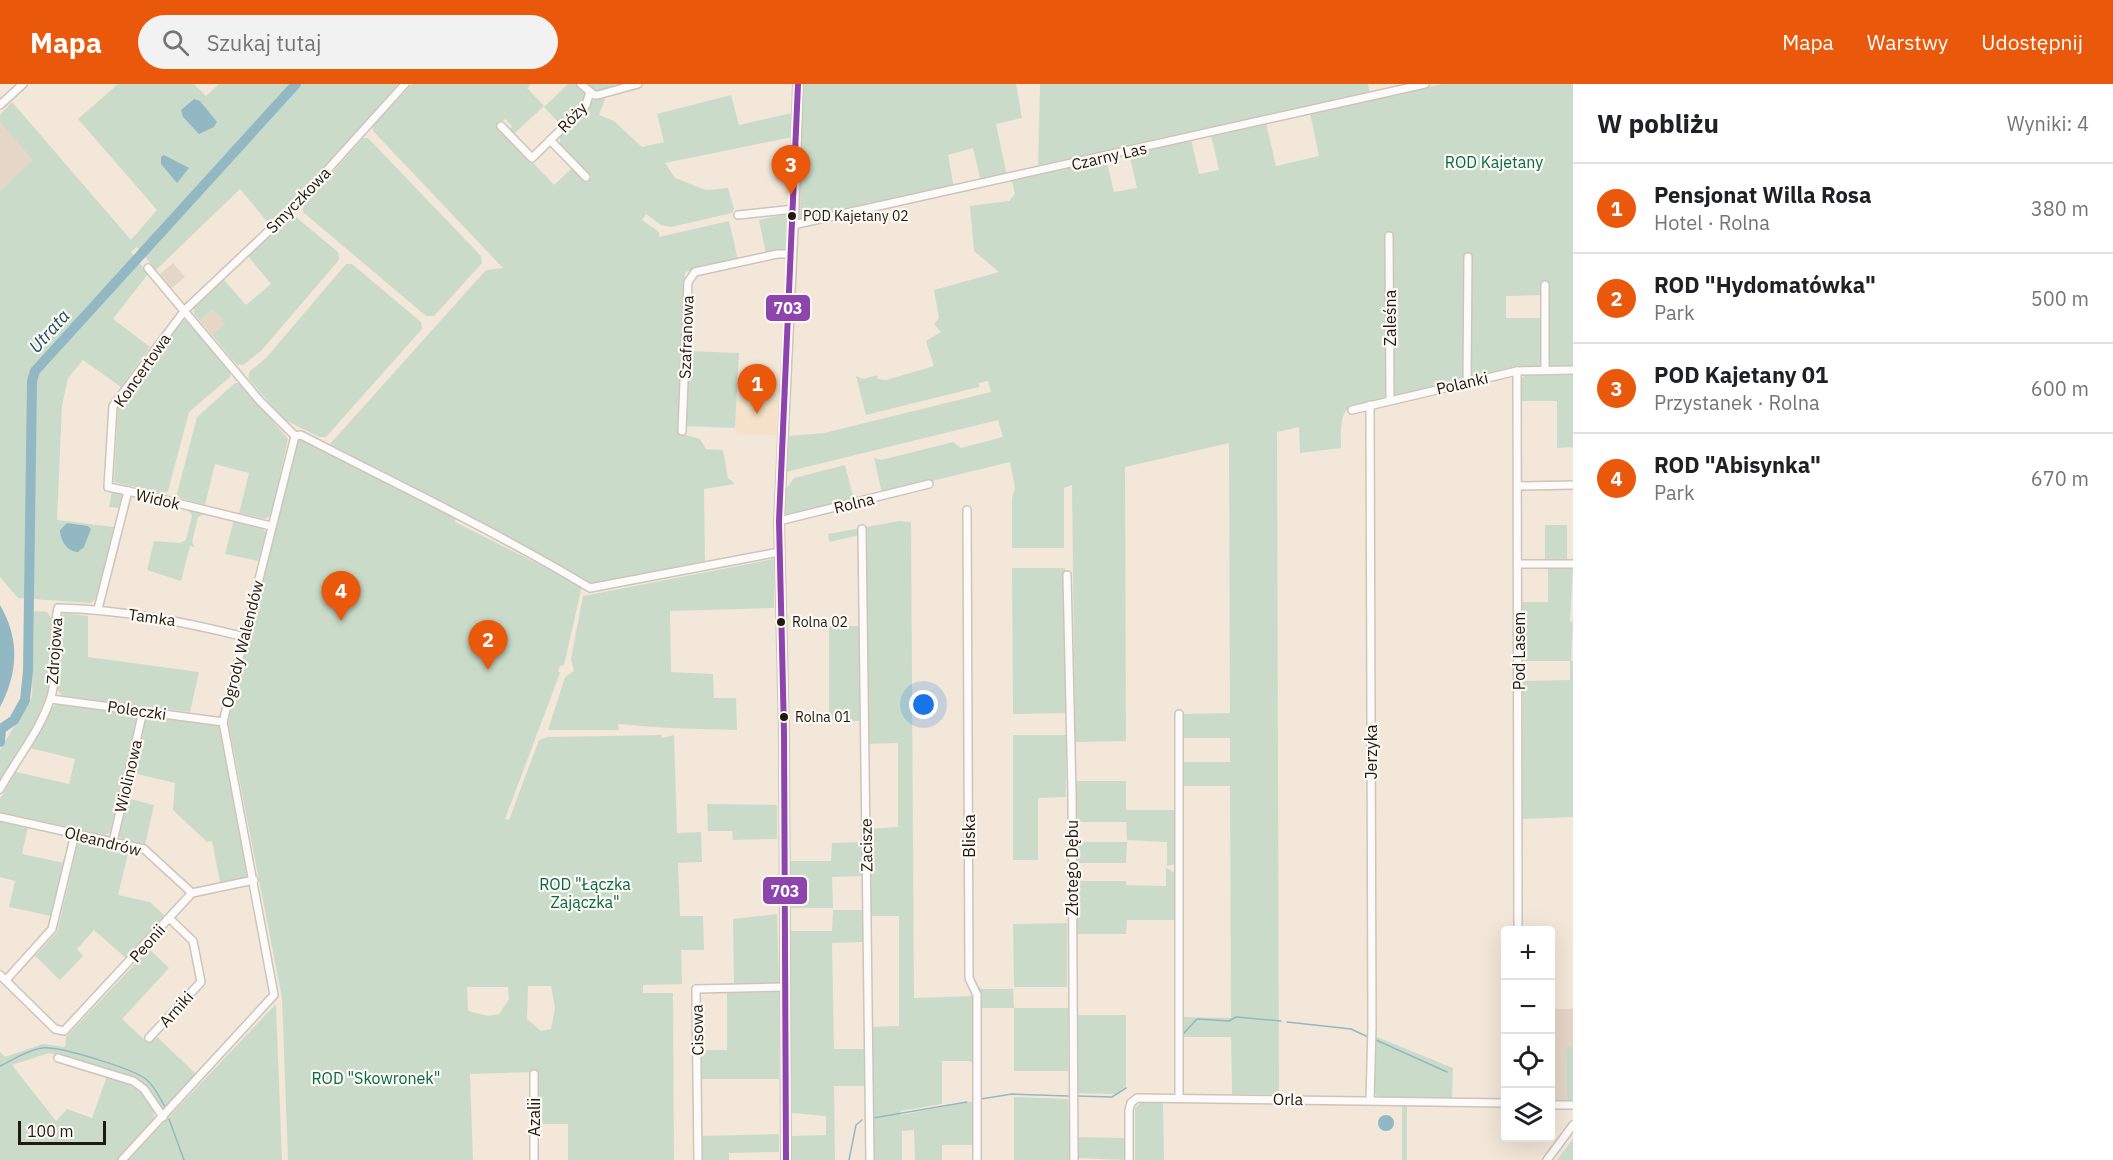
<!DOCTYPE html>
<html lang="pl">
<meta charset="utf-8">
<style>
body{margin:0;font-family:"IBM Plex Sans",sans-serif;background:#f2f2f2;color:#202124}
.controls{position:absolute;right:18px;bottom:18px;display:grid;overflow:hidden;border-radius:6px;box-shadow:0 6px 24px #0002}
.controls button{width:54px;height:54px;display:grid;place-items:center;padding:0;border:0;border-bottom:2px solid #e0e0e0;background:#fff;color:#202124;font:30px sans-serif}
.scale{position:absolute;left:18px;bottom:15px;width:88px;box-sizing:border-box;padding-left:6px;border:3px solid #211a10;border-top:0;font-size:16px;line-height:21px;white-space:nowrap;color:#211a10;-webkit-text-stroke:4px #fcf8f3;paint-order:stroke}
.you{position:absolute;left:924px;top:621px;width:21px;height:21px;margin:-15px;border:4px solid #fff;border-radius:50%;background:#1a73e8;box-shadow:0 0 0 9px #1a73e833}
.badge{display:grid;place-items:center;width:39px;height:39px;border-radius:50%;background:#ea580c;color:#fff;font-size:20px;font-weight:700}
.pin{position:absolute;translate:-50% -50px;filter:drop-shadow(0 2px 3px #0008)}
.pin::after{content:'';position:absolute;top:32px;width:21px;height:18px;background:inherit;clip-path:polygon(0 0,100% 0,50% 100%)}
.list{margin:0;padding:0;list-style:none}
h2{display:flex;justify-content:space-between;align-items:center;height:78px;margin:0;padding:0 24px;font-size:26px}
h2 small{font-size:20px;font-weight:400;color:#757577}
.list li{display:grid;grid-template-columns:39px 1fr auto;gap:18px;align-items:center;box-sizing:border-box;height:90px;padding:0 24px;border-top:2px solid #e0e0e0}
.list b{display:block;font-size:22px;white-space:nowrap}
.list p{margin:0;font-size:20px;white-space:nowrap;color:#757577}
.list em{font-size:20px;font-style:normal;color:#757577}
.icon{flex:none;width:33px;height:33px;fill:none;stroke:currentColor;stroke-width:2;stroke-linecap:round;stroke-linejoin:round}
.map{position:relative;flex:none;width:1573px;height:1076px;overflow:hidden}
header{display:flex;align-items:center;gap:36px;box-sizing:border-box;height:84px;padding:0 30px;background:#ea580c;color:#fff}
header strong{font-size:28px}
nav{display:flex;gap:33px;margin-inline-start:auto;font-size:21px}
.search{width:420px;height:54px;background:#f2f2f2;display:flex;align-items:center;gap:15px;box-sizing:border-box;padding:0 21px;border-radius:33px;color:#757577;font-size:22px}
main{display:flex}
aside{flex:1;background:#fff}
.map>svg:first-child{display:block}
</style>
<header>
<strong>Mapa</strong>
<div class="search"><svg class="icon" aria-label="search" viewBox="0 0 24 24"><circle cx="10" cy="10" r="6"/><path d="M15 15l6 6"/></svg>Szukaj tutaj</div>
<nav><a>Mapa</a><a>Warstwy</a><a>Udostępnij</a></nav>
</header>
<main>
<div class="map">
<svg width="1573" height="1076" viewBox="0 0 1573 1076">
<rect width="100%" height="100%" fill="#f3e7d9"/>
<!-- built -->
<polygon fill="#f6e2ca" points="737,315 778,316 776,351 735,350"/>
<!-- industrial -->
<g fill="#e5d6c7">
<polygon points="0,38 34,76 0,106"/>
<polygon points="173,179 185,193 172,204 160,190"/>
<polygon points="213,226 225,239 212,251 200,237"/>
<polygon points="1550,925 1573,925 1573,963 1566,963 1567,1016 1551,1016"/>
</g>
<!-- green -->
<g fill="#cadcc9" fill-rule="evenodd">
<polygon points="118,0 194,0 206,12 219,0 398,0 307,104 270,141 240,105 156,186 137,163 131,168 148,190 113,235 150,263 121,303 83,276 68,294 62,322 57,436 114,443 97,513 91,519 18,514 0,493 0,106 33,76 0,38 0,31 12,18 131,156 157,126 78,35"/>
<polygon points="412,0 531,0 527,4 544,22 514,50 510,45 512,42 505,35 498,42 554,101 572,84 587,99 592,93 560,61 560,52 595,15 605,15 599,31 614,37 642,63 664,58 657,30 731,11 739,41 792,29 792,53 665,79 675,94 706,106 728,104 734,125 732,129 671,143 661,141 646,130 642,136 659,148 659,153 729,137 738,176 685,188 679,346 682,350 700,355 706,365 723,366 728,394 735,400 704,405 705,477 586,501 569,486 330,360 486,186 503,184 373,47 373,42"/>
<polygon points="568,0 577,0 586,8 586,16 561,41 544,23"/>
<polygon points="585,0 628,0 596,9"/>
<polygon points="803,0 1016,0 1022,34 996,40 1007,92 981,98 973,64 948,71 954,104 877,120 868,118 864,122 821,129 820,133 800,137"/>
<polygon points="1040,0 1368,0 1370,10 1038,85"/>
<path d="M1442,0h131v282h-25l-1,-84 -4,-2 -1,15 -36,1v22h36v48l-29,2 -41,11 -2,-2v-122h-5v126l-72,16 -6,-162v163c-42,8 -47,5 -46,50l-41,5 -1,-26 -22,5 2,663 -47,-1 -1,-57h-48v-20l48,1 -1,-232h-48v-24h48v-24h-48v-24l48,-1 -1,-270 -104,24 1,274 -51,1 -3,-257 -8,3v60h-52v-50l3,-10 -5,-26 -128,31 -8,-35 7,2 72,-18 8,6 42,-11 -5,-17 -212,52 2,-36 36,-3 167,-41 -3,-11 -9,2v4l-113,28 -10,-39 8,3 13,-4 1,4 8,1 48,-14 -8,-25 15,-9 -7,-8 5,-6 -5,-28 65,-18 -25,-21 -4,-45 39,-5 6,-7 -3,-13 94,-23 8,34 23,-4 -8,-35 62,-14 8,35 20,-4 -8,-35 55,-12 10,43 43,-10 -9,-43z"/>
<polygon points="363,54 368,54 481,172 482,179 434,232 426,232 303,128 303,122"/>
<polygon points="790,129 787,166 766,170 759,136"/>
<polygon points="291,133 296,133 338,168 339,176 261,267 243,281 237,281 212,251 225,239 213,226 200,237 194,230 194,223 224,196 246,221 271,200 248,172"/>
<polygon points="346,180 352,180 421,238 422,245 326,353 319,353 283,335 248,294 250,287 266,274"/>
<polygon points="187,236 230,286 230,293 189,328 168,407 163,410 114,398 118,322 182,237"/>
<polygon points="689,267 739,269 735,344 685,342"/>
<polygon points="1573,290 1573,363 1557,364 1557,317 1521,317 1521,295 1526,291"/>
<polygon points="235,299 242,300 288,355 271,431 265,435 239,429 249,389 215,380 205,421 180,414 177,410 197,333"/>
<path d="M298,353l158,80 -1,5 127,64 -18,79 -4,1 -2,5 2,2 -55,146 4,1 30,-80 9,-3 113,-2 1,3 12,-3 3,98 24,-1 1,30 -24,1 2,53h23l1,34h-23l1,34 -39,1v8h30l1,167h-106v-36h-31l-1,-52 -66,2 3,86h-185l-6,-162 -54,-277zM528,902h23l4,22 -4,21 -10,2 -14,-12zM467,903h41l1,12 -10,15 -11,2 -20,-5z"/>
<polygon points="845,381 854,416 785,432 786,405 794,394"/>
<polygon points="112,407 122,411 119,424 109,423"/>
<polygon points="188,426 205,430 198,433 192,458 195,463 190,462 181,497 147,486 154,457 180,459 186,456 192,432"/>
<polygon points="234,436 262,443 266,449 258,477 225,470"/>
<polygon points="899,437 911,438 914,914 974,912 974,982 970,977 942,977 942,1020 900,1027 901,1031 974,1017 974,1061 942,1061 942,1076 915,1076 914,1046 902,1047 902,1076 873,1076 870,943 899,942 899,832 870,832 868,745 898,743 898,659 868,660 865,450 829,458 828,450"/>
<rect x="1545" y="441" width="22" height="35"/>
<path d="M774,475v49l-104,3 1,61 42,2 1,24h22l1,32c-40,-1 -80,-2 -119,-6l1,6h-71l17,-53 9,-6 -3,-12 12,-63z"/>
<polygon points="1548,483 1573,484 1570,537 1573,538 1571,577 1573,577 1573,733 1522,735 1523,597 1570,596 1570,577 1522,577 1522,518 1548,518"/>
<polygon points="1012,484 1065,484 1066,629 1013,630"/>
<polygon points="34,527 47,528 51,534 49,606 35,639 0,699 0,666 32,613"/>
<polygon points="64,529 88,532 88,573 199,588 190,628 63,612 58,607 59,534"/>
<polygon points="829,542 860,542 861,637 829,637"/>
<polygon points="57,620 133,630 137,636 110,749 104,751 0,728 0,715 16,688 69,700 75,675 30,664 51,625"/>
<polygon points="151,632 215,640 221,645 248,788 245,794 220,798 212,757 207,758 173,726 175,699 133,689 145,636"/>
<polygon points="1013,651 1066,651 1066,713 1038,714 1038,776 1013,776"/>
<polygon points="1075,697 1126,697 1126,726 1175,726 1175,780 1167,782 1167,758 1127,756 1126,738 1075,738"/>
<polygon points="127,714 154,721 145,761 122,756 118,750"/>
<polygon points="707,720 777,721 777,755 733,756 732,747 708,747"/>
<polygon points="0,737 28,743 22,770 64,779 51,832 9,823 15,797 0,793"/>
<polygon points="83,756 129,766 118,811 150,818 166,833 127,875 94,846 77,865 83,872 60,896 35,872 57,848 78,759"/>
<polygon points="862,758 863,792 832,793 833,824 789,824 790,777 831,777 832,759"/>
<polygon points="1075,758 1127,758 1126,779 1075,779"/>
<polygon points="1166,784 1175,789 1175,836 1127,836 1126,850 1076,850 1075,797 1126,797 1126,801 1166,802"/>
<polygon points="833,826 863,826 863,858 832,859 834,965 864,965 865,1002 834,1002 835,1076 790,1076 792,1052 826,1051 826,1032 792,1029 789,847 832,847"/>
<polygon points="777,830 779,900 734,900 733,835"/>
<polygon points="1067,839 1067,903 1014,903 1013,840"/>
<path d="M149,865l20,19 -47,51 26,24 8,-7 41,39 -34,36 -20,-27 -47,-19 -47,-12 -37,12 44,56 11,-12 25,9 15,-42c19,5 49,20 47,43l-37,41h-117v-108l5,5 38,-13 22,3 1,-10z"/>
<polygon points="977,901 982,905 1013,905 1014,924 1068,924 1068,987 1014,987 1014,924 981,924 981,909"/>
<polygon points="779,908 779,995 701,995 700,966 727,966 727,909"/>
<polygon points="276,920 282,1076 128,1076"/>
<polygon points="1076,931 1126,931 1126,1002 1115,1010 1077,1009"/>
<polygon points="1377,953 1453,984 1452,1014 1378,1013 1374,1009 1374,959"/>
<polygon points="1566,963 1573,963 1573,1017 1567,1016"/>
<polygon points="1014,1013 1068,1015 1070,1076 1014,1076"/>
<polygon points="1142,1018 1163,1019 1164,1076 1135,1076 1135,1024"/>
<rect x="1402" y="1020" width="5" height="56"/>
<polygon points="779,1050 779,1068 729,1069 729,1076 702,1076 701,1052"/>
<polygon points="1077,1053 1125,1054 1125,1076 1077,1074"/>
<polygon points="1573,1055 1573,1076 1557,1076"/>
</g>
<!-- water -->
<g fill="#92b9c3">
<polygon points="194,15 200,17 217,38 214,43 199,50 183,33 181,26"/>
<polygon points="164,71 189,84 177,99 161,80 161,73"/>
<path d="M67,439l21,3 3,3 -7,18 -6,5c-11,0 -18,-12 -18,-22z"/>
<path d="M0,521c20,34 18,68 0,102z"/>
<circle cx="1386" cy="1039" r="8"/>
</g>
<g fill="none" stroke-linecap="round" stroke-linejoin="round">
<!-- stream -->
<g stroke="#92b9c3" stroke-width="1.5">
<polyline points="1287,938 1351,945 1368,953"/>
<polyline points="1183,950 1197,935 1229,937 1236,933 1281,937"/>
<polyline points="1376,956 1447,988"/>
<path d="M0,982c13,-6 27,-16 42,-18 17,-2 93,21 105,32 8,7 13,18 18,27"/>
<polyline points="1077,1012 1112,1013 1126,1004"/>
<polyline points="981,1015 1012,1010 1068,1012"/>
<polyline points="873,1034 967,1018"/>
<polyline points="169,1035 184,1076"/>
<polyline points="849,1076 856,1041 862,1036"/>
</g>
<!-- river -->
<polyline stroke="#92b9c3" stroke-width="10" points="0,658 1,645 14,636 25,616 28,587 32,297 35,287 296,0"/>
<!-- street casing -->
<g stroke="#cec4b9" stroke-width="10">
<g id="street">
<polyline points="581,0 594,11 598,11 638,0"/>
<polyline points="0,21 23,0"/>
<polyline points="501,42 532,74 586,21 590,8"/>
<polyline points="550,56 586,93"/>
<polyline points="738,131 794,125"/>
<polyline points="793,141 1425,0"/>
<polyline points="1389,152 1390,315"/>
<polyline points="148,184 260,317 295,352"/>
<polyline points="1545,201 1545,286"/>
<polyline points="1517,287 1518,846"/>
<polyline points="1467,298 1468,173"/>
<polyline points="1370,321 1372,944 1370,1016"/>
<polyline points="1352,326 1517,287 1573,286"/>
<polyline points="682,347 688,198 695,188 777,170 791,170"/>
<path d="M295,352l6,-1c97,50 196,97 289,153l189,-36"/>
<polyline points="1518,402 1573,401"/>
<polyline points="128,407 108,403 113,322 185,226 293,124 405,0"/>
<polyline points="967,426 969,894 977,911 977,1076"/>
<polyline points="779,437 929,400"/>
<polyline points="862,445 870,1076"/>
<polyline points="1519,480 1573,480"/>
<polyline points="1067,491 1072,709 1074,1076"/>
<polyline points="98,525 128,407 271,442"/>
<polyline points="51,615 223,638"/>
<polyline points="1179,630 1179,1014"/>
<path d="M0,705c16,-29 39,-57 50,-89 10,-29 1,-63 8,-92 65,2 123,13 187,29"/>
<polyline points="0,733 144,765 192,809"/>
<polyline points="113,758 143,627"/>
<polyline points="0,891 55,945 64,947 192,809 254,796"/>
<polyline points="6,896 52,845 75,750"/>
<polyline points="149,954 201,898 193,857 169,834"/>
<polyline points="58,974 133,997 144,1005 163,1033"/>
<polyline points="534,990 534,1076"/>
<polyline points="1550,1021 1573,1021"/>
<polyline points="122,1076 274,911 223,638 295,352"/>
<polyline points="698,1076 696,905 785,903"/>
<polyline points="1129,1076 1129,1026 1131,1019 1137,1014 1506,1019"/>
<polyline points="1547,1076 1573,1041"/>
</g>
</g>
<!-- secondary casing -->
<g stroke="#cec4b9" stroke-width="12">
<polyline id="secondary" points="786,1076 784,648 779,437 794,125 798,0"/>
</g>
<!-- street -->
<use href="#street" stroke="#fdfbf9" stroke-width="7"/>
<!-- secondary -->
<use href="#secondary" stroke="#f6f0ef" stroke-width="9"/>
<!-- bus-1 casing -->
<g stroke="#fcf8f3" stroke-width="10">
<polyline id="bus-1" points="786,1076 784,648 779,437 798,0"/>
</g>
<!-- bus-1 -->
<use href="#bus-1" stroke="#8e44ad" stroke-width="6"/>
</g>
<!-- markers -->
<g fill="#211a10" stroke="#fcf8f3" stroke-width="2">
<circle cx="792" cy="132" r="5"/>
<circle cx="781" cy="538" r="5"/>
<circle cx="784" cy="633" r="5"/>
</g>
<g text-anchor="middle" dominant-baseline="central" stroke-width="4.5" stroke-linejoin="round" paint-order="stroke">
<!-- bus labels -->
<g font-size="14" fill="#211a10" stroke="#fcf8f3" text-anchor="start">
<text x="803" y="132">POD Kajetany 02</text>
<text x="792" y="538">Rolna 02</text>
<text x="795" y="633">Rolna 01</text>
</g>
<!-- street labels -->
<g font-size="16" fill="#211a10" stroke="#fcf8f3">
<text transform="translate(572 33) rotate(-47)">Róży</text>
<text transform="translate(1109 72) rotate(-13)">Czarny Las</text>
<text transform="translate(298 116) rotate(-46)">Smyczkowa</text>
<text transform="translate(1390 234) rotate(-90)">Zaleśna</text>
<text transform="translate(686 253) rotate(-88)">Szafranowa</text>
<text transform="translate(142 286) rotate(-55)">Koncertowa</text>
<text transform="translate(1462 299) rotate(-13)">Polanki</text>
<text transform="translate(158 415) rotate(13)">Widok</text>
<text transform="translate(854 419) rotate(-14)">Rolna</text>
<text transform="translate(152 533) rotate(8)">Tamka</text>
<text transform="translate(242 560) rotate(-76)">Ogrody Walendów</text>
<text transform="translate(54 567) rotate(-86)">Zdrojowa</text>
<text transform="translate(1519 567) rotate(-90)">Pod Lasem</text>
<text transform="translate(137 626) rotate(8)">Poleczki</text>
<text transform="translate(1371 668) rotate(-90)">Jerzyka</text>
<text transform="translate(128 692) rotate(-77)">Wiolinowa</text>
<text transform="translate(969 752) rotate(-90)">Bliska</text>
<text transform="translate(103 757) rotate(14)">Oleandrów</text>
<text transform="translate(866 761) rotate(-91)">Zacisze</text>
<text transform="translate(1072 784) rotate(-90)">Złotego Dębu</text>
<text transform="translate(147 859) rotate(-48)">Peonii</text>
<text transform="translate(176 925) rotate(-48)">Arniki</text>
<text transform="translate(697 946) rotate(-91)">Cisowa</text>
<text transform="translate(1288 1015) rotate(1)">Orla</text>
<text transform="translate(534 1033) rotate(-90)">Azalii</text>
</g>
<!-- park labels -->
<g font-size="16" fill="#056946" stroke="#fcf8f3">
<text x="1494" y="78">ROD Kajetany</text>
<text x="585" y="800">ROD "Łączka<tspan x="585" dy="18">Zajączka"</tspan></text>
<text x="376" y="994">ROD "Skowronek"</text>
</g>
<!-- water labels -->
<g font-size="18" font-style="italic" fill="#1d5060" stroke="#fcf8f3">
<text transform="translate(49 247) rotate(-48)">Utrata</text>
</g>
</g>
<g stroke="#fcf8f3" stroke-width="2">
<rect x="765" y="210" width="46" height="28" rx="6" fill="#8e44ad"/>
<rect x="762" y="792" width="46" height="29" rx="6" fill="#8e44ad"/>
</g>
<g font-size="16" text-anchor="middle" font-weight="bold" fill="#fff">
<text x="788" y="230">703</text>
<text x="785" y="813">703</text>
</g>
</svg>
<div class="controls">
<button>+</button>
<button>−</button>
<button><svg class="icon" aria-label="locate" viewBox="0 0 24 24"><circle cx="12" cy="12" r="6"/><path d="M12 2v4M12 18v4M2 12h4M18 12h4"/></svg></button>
<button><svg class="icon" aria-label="layers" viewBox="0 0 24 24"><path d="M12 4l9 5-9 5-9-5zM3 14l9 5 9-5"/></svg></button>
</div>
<div class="scale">100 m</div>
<div class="you"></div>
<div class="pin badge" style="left:757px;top:330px">1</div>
<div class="pin badge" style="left:488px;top:586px">2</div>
<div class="pin badge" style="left:791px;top:111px">3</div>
<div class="pin badge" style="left:341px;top:537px">4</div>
</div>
<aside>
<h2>W pobliżu<small>Wyniki: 4</small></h2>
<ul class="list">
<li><span class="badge">1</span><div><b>Pensjonat Willa Rosa</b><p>Hotel · Rolna</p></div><em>380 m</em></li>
<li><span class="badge">2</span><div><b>ROD &quot;Hydomatówka&quot;</b><p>Park</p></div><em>500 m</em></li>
<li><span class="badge">3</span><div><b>POD Kajetany 01</b><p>Przystanek · Rolna</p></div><em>600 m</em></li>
<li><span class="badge">4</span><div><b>ROD &quot;Abisynka&quot;</b><p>Park</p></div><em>670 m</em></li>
</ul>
</aside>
</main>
